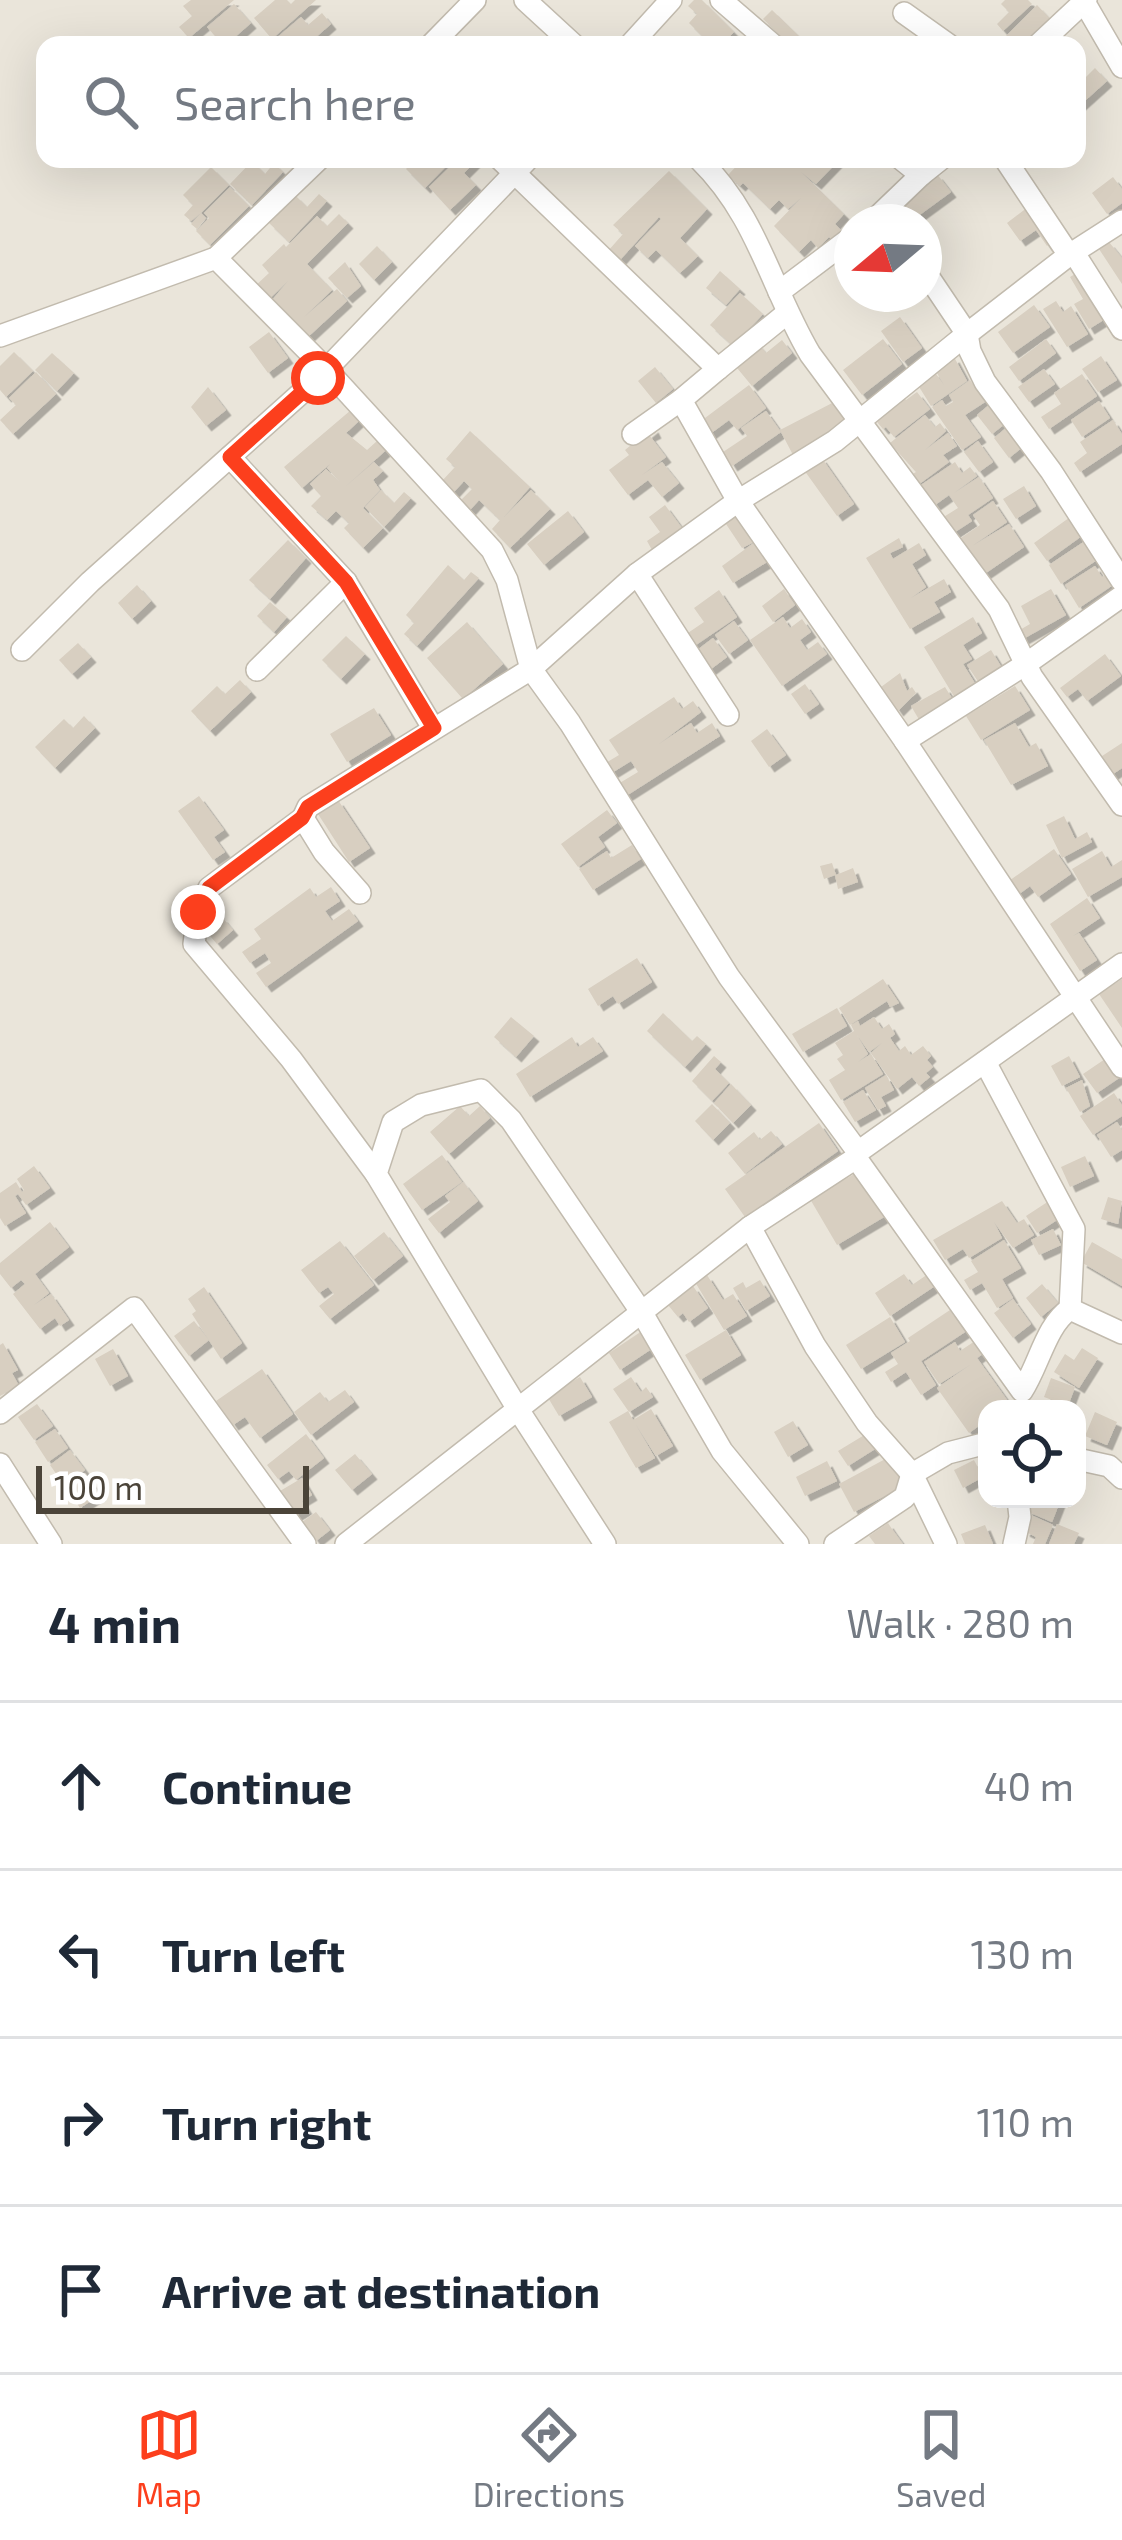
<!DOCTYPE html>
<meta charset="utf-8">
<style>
body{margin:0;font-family:"Exo 2",sans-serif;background:#f2f2f3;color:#1f2937}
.controls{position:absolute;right:36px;bottom:36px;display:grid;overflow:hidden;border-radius:24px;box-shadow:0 12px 48px #0002}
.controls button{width:108px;height:108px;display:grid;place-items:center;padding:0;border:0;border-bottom:3px solid #e0e1e3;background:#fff;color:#1f2937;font:60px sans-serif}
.compass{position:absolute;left:834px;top:204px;width:108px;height:108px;border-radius:50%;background:#fff;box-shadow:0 12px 48px #0002;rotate:251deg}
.scale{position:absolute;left:36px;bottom:30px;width:273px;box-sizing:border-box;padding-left:12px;border:6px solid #4b4439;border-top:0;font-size:33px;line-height:42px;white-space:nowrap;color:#4b4439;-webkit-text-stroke:9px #fff;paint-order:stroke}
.stop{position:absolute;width:36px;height:36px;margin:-27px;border:9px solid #fc3f1d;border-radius:50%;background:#fff}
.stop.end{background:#fc3f1d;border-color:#fff;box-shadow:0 3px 12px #0008}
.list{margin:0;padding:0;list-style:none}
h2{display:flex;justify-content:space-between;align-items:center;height:156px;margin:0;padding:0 48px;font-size:51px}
h2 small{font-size:39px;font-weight:400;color:#747a83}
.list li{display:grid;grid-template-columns:78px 1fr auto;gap:36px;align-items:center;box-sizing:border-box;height:168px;padding:0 48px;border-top:3px solid #e0e1e3}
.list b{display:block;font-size:45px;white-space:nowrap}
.list em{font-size:39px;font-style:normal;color:#747a83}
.icon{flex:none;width:66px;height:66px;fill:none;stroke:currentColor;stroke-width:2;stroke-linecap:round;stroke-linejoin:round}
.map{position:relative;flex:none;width:1122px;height:1544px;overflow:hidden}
.search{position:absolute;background:#fff;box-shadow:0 12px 48px #0002;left:36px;right:36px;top:36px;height:132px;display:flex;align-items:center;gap:30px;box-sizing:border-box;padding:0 42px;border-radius:24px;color:#747a83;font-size:45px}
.sheet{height:828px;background:#fff}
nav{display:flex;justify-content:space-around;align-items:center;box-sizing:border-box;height:168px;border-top:3px solid #e0e1e3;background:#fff;font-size:33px;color:#747a83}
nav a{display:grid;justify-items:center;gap:6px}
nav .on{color:#fc3f1d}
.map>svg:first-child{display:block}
</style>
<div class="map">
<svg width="1122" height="1544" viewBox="0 0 1122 1544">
<defs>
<filter id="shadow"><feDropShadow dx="5.5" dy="5.5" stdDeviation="0" flood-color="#0004"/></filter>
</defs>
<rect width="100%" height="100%" fill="#f6f3ec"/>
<!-- residential -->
<path fill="#eae5da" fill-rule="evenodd" d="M0,0h1122v1544h-1122zM45,45h1032v114h-1032zM852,222h72v72h-72zM987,1409h90v90h-90z"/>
<!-- building -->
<g fill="#d8cfc1" filter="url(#shadow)">
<polygon points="191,0 234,0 189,38 179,27 192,16 183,6"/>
<polygon points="275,0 287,0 291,4 295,0 316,0 272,39 254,18"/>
<polygon points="694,0 702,0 734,32 721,45 711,45 689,23 697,14 688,6"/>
<polygon points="1005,0 1028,0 1032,4 1003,31 997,24 1009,12 1001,4"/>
<polygon points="234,4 251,23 226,45 204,45 215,36 207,27"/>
<polygon points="1037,5 1056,25 1035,45 997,45"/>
<polygon points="772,10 803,40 798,45 790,45 763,19"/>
<polygon points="322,13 331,24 307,45 276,45 273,41 301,17 308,25"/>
<polygon points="1095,68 1107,81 1077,108 1077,86"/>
<polygon points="416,159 453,159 425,188 406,169"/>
<polygon points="458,159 478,159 464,173 476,185 450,210 429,187"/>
<polygon points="743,159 840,159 816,184 801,172 844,214 835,224 848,237 839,246 829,237 818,248 811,240 799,252 774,226 801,198 788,209 779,200 770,209 743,183 740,186 728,175"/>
<polygon points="252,161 265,174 274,163 283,172 252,205 230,184"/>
<polygon points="211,167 229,185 201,213 206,218 197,229 191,224 201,213 191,221 184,215 193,205 183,195"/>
<polygon points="669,171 707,209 680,238 698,256 680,273 656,250 648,258 635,246 661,219 659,217 619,261 608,251 623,234 613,225"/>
<polygon points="937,174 951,192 910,222 897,206"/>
<polygon points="1113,177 1122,189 1122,203 1107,214 1092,193"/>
<polygon points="230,187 249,206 210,245 196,231 209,218 204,213"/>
<polygon points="319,194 327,201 289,242 269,223 295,195 307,207"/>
<polygon points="1028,207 1053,241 1047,246 1036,230 1020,241 1007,223"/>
<polygon points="339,214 348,223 307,264 332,290 304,317 337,289 347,301 309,336 273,299 288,281 266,302 253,288 269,273 262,265 284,244 286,247 317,216 327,226"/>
<polygon points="1109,242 1122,258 1122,284 1099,249"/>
<polygon points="377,246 392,262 374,280 359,264"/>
<polygon points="345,262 361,286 347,298 328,278"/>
<polygon points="1082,270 1110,316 1089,329 1074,304 1083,299 1070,277"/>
<polygon points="720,271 740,289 726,305 706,288"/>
<polygon points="740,293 763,314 733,346 710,325"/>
<polygon points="1056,301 1063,312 1071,306 1088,334 1067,347 1043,309"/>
<polygon points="1034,305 1050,327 1013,353 998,332"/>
<polygon points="900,317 922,348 903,362 881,331"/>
<polygon points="269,332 288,358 268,373 249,347"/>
<polygon points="883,339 902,364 862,395 843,370"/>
<polygon points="1046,339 1056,353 1019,381 1009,367"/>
<polygon points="782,340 792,353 752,386 733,363 757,343 766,353"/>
<polygon points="14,352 33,371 6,397 0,390 0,366"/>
<polygon points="52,353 74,373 57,391 35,370"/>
<polygon points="1101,356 1117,380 1098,392 1082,369"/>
<polygon points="954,357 967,381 931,406 916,382 934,371 944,385 934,368"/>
<polygon points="655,367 673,389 656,403 638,381"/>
<polygon points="1044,369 1055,384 1029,402 1018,387"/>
<polygon points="36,372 56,394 13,434 0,420 16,405 9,398"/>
<polygon points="1082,374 1097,396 1049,429 1041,417 1061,404 1054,393"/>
<polygon points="970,380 985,402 965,415 981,437 962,450 932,407 942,400 946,406 953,402 949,395"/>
<polygon points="749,385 766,408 737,430 729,420 710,434 701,421"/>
<polygon points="208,387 226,410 206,426 191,407"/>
<polygon points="917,392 930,409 894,437 886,427 883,429 873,417 902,395 906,400"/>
<polygon points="838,400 851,426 793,455 780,430"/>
<polygon points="1099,401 1110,418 1082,437 1071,420"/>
<polygon points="989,405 1010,420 992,434 977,415"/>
<polygon points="351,410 360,420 346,433 367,450 377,441 385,451 345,487 374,462 383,471 373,480 380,490 363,508 383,528 363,548 344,528 349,523 336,511 327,520 311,506 321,496 310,484 326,469 340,482 327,468 330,464 302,488 284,467"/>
<polygon points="766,411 781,432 732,466 723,452 747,436 741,428"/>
<polygon points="925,415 935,427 940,423 946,431 925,450 948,433 957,446 943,455 949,462 918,485 911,475 916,472 890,443"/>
<polygon points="1113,420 1122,434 1122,444 1080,472 1074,463 1087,453 1080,442"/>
<polygon points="653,427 656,433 650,436 666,457 642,475 662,462 679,483 662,497 648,480 628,495 609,470 629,455 625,450"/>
<polygon points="1006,428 1029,442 1009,458 994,438"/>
<polygon points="470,431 530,487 504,517 531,490 550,509 510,548 492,529 500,520 479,500 470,510 460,501 472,489 464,481 453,493 441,482 455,467 446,459"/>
<polygon points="978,441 993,462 979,472 964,452"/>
<polygon points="821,457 854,504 837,516 804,470"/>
<polygon points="955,462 962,473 970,467 977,476 954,493 979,477 993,498 968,515 972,521 952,534 942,518 958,508 949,495 935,505 921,485"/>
<polygon points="1024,486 1036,506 1016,519 1003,499"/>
<polygon points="381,490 394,503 404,492 411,498 384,527 365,507"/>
<polygon points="993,501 1007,522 972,546 1009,524 1024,547 980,577 955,542 980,525 973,515"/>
<polygon points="665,505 682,528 652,550 647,541 660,532 649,517"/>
<polygon points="568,511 584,532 544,565 527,544"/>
<polygon points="736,514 754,542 742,548 724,521"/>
<polygon points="1073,515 1086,533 1047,561 1034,543"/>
<polygon points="899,538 903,547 890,553 893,559 919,543 926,555 912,564 926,587 911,598 944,579 951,592 934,602 940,612 910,629 866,558"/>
<polygon points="1088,539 1100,558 1061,584 1049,565"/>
<polygon points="288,540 306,558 270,599 249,580"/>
<polygon points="755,542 767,562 733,583 722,566"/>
<polygon points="448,565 464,580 471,572 479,578 417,646 404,634 414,623 406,615"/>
<polygon points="1095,566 1102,577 1112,571 1119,581 1079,608 1065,585"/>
<polygon points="137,585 151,601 132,619 118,603"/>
<polygon points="784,589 795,605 773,622 762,606"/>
<polygon points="1051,589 1066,615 1023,639 1018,631 1030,624 1021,606"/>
<polygon points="719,590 737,617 690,649 682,637 704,622 694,608"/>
<polygon points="270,602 287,617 274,632 257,616"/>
<polygon points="783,617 790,628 802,619 811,632 800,640 807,650 818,642 827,654 782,686 750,640"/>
<polygon points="973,617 982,633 963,645 972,659 963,664 976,685 955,698 924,647"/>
<polygon points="734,621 748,640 729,654 715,635"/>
<polygon points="467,622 503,664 463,699 427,658"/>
<polygon points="346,636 365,654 341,679 322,660"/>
<polygon points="713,638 727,657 707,672 692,654"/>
<polygon points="78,643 91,657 72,674 59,660"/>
<polygon points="991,650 1002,668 979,683 967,665"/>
<polygon points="1105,654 1121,676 1087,701 1078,689 1067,697 1060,688"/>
<polygon points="900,673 907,691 912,687 916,693 898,711 881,687"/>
<polygon points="240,680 251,692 210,731 191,711 217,686 225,694"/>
<polygon points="805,684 819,704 805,714 791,694"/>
<polygon points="1015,686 1030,710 981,740 966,716"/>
<polygon points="945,687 955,703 921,723 911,706"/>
<polygon points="674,697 682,709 693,701 701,712 659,744 691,723 697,733 712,723 720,736 626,796 618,784 638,772 631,761 610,774 604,764 619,755 609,740"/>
<polygon points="374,708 391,735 347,762 330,734"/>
<polygon points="84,716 95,728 55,768 35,747 64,719 73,728"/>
<polygon points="1015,723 1029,747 1036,743 1048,766 1011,785 984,740"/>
<polygon points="767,729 786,755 769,767 751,741"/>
<polygon points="1122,743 1122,768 1110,776 1099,758"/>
<polygon points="199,796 224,830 214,837 225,852 213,860 178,811"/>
<polygon points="338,800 370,848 349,862 318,814"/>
<polygon points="607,810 617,823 598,837 605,847 578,867 561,844"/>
<polygon points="1064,816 1075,839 1087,832 1092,842 1062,858 1046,825"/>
<polygon points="632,845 641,859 593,890 579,869 607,851 611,858"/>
<polygon points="1054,849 1071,874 1038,897 1030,886 1015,897 1006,883"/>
<polygon points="1102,851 1111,867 1122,860 1122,877 1088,897 1072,869"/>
<polygon points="832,863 836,875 853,868 858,882 838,889 835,875 824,879 820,866"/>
<polygon points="331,887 340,901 325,911 332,921 349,909 358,921 266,987 256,973 271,963 265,953 250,963 242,952 261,939 254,929 310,888 316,897"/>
<polygon points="1087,898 1100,918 1073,936 1079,933 1097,960 1080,971 1050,924"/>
<polygon points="222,917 233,930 217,944 206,931"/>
<polygon points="637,958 652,982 618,1004 613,996 598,1006 588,989"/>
<polygon points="883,979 899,1003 890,1007 887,1001 850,1025 839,1008"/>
<polygon points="1122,979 1122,1028 1099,994"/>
<polygon points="837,1008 847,1026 803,1052 792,1034"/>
<polygon points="663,1013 692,1041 697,1036 706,1044 685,1067 647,1031"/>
<polygon points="511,1017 534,1036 516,1057 494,1037"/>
<polygon points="874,1017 882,1029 889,1024 895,1034 890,1038 899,1051 905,1046 911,1055 923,1046 931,1056 927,1060 933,1067 926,1073 930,1077 919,1086 912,1077 897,1089 871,1053 882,1043 869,1052 857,1035 868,1054 858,1062 871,1054 883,1074 841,1100 829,1080 845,1070 837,1059 843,1055 835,1043 854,1031 851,1025 858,1021 860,1026"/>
<polygon points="572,1037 578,1047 593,1037 603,1051 530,1097 516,1074"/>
<polygon points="714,1056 721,1062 715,1069 729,1083 712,1101 692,1081"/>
<polygon points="1069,1056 1080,1077 1062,1086 1051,1066"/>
<polygon points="1108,1057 1122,1076 1097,1093 1083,1074"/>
<polygon points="886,1075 894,1090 881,1097 886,1106 878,1110 865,1088"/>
<polygon points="1082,1080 1090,1106 1080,1112 1066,1088"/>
<polygon points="731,1084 751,1105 733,1123 714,1103"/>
<polygon points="863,1090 876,1110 855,1122 843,1102"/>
<polygon points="1114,1093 1122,1105 1122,1116 1093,1135 1080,1116"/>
<polygon points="712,1104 730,1123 713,1140 695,1121"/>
<polygon points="460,1106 469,1116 480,1106 490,1118 449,1154 430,1132"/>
<polygon points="1117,1122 1122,1130 1122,1150 1111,1157 1097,1135"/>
<polygon points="819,1123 838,1151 745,1217 725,1189"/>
<polygon points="771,1131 782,1144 745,1174 728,1153 754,1132 760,1140"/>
<polygon points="442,1155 462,1182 422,1210 403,1184"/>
<polygon points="1085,1156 1094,1176 1070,1187 1061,1167"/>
<polygon points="34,1166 50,1188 26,1205 18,1194 15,1196 26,1213 5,1226 0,1218 0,1193 16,1182 22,1192 24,1190 17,1179"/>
<polygon points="858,1172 884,1217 837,1245 810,1199"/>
<polygon points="463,1182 478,1201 439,1233 428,1219 450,1202 445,1196"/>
<polygon points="1108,1197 1122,1201 1118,1224 1101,1219"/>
<polygon points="1002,1201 1017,1223 1024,1219 1034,1235 1013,1248 994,1222 1002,1238 969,1258 963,1249 945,1260 933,1240"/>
<polygon points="1049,1201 1060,1218 1037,1233 1026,1216"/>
<polygon points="50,1222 69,1247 35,1274 49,1293 34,1305 51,1294 69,1320 60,1326 55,1318 40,1329 13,1294 25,1284 21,1280 11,1288 0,1274 0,1263"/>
<polygon points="1053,1229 1061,1245 1039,1255 1031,1240"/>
<polygon points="384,1232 403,1256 373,1280 354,1256"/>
<polygon points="1004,1240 1021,1268 1002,1279 1013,1298 997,1308 982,1283 970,1290 964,1280 978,1272 971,1261"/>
<polygon points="340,1241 374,1285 330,1319 319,1306 334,1294 328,1287 319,1293 301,1270"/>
<polygon points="1092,1242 1122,1259 1122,1286 1081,1262"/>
<polygon points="931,1272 938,1284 890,1316 875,1293 904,1274 912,1285"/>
<polygon points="707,1275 723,1300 733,1294 747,1316 724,1330 695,1282"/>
<polygon points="760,1280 770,1296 746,1311 733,1288 743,1282 746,1288"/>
<polygon points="1042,1284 1058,1303 1041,1317 1026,1298"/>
<polygon points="693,1286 708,1308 689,1322 683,1313 678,1317 668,1305"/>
<polygon points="204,1287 242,1343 221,1359 192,1314 196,1311 188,1299"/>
<polygon points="1013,1299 1031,1324 1013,1338 994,1313"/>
<polygon points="950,1310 965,1332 921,1361 936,1385 921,1395 906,1372 891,1382 885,1372 898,1364 891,1353 910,1341 908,1338"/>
<polygon points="890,1317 905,1342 861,1369 846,1345"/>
<polygon points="194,1321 209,1340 189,1356 174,1336"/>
<polygon points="726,1330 741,1355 700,1380 685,1355"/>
<polygon points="642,1331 653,1348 620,1370 609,1353"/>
<polygon points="975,1341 984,1353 977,1358 1010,1404 1003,1409 987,1409 987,1420 969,1433 937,1388 970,1365 939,1384 924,1362 955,1342 960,1351"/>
<polygon points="3,1343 18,1370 12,1373 19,1386 0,1396 0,1345"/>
<polygon points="1082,1348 1098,1358 1079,1388 1054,1372 1065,1354 1074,1360"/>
<polygon points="113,1349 128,1376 110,1386 95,1359"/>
<polygon points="262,1369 293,1414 260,1438 245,1417 233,1425 216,1401"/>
<polygon points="580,1377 592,1397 559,1416 547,1396"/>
<polygon points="631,1377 641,1392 646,1387 653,1397 629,1412 613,1389"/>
<polygon points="1051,1378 1075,1387 1068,1406 1044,1397"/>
<polygon points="345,1390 354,1402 311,1435 294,1412 320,1392 328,1402"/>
<polygon points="37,1404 53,1426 34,1440 18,1417"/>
<polygon points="651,1409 673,1446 656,1456 636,1425 655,1458 636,1468 609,1422 628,1411 633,1420"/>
<polygon points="1095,1412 1117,1422 1107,1445 1085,1436"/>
<polygon points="793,1421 808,1445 788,1457 774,1432"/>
<polygon points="55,1429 68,1448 48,1462 35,1442"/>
<polygon points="306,1434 324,1458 296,1480 289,1471 278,1479 267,1465"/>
<polygon points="866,1434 875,1449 848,1466 838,1451"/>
<polygon points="70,1450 85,1470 64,1485 50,1465"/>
<polygon points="355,1454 372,1474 352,1490 335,1470"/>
<polygon points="889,1457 904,1486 854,1512 839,1484"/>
<polygon points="974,1460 983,1477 963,1488 954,1470"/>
<polygon points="827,1461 837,1481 805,1496 796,1477"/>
<polygon points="85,1473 100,1495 80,1508 66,1486"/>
<polygon points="302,1478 312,1495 302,1501 307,1509 295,1516 280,1491"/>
<polygon points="1031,1499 1061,1499 1052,1522 1026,1511"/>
<polygon points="316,1512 330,1530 316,1541 302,1522"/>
<polygon points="1031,1515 1053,1525 1045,1544 1033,1544 1036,1537 1024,1531"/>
<polygon points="888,1523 892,1529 903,1544 875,1544 869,1536"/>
<polygon points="1057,1524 1079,1533 1074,1544 1049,1544"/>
<polygon points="985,1525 993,1544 965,1544 961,1534"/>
</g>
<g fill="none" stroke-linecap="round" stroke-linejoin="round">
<!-- street casing -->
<g stroke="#c2bbae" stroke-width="24">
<g id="street">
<polyline points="525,0 574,45"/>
<polyline points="721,0 773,45"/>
<polyline points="1083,0 1122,67"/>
<polyline points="904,13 949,45"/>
<polyline points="431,45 475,0"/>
<polyline points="630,45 671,0"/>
<polyline points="1038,45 1086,0"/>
<polyline points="500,159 718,369 681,400 738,501 905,741 1122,1067"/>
<path d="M699,159c59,58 70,125 111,195l189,255 33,68 90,128"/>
<polyline points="901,159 921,175 941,159"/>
<polyline points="1005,159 1069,255"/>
<polyline points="872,222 921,175"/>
<polyline points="1074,253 1122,329"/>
<polyline points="216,258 327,370 492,550 507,580 531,669 570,723 729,977 858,1152"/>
<polyline points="924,270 967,334 970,351 985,382 1051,471 1122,581"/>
<polyline points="779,292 852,237"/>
<polyline points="0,336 216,258 319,159"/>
<polyline points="718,369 786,314"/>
<polyline points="633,434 681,400"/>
<polyline points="230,457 346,582 433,728"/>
<polyline points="637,574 728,715"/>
<polyline points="22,650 90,582 318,378 528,159"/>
<polyline points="257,670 346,582"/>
<polyline points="905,741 1026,664 1122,596"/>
<polyline points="303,818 209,888 198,912 194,944 291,1059 376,1174"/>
<polyline points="360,893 324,852 303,818 308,807 531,669 637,574 738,501 835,441 967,334 1069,255 1122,221"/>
<polyline points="985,1062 1074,1229 1070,1309"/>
<path d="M856,1158l166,233c17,-26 24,-66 48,-82l52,24"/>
<polyline points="750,1227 815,1346 867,1423 912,1474 946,1544"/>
<polyline points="0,1413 134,1308 305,1544"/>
<polyline points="1077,1459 1109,1466 1122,1478"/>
<polyline points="0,1464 51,1544"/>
<polyline points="346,1544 750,1227 856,1158 858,1152 1122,964"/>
<polyline points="605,1544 519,1411 376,1174 393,1122 421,1105 481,1090 511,1120 642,1313 722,1451 798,1544"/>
<polyline points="835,1544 905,1497 912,1474 948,1453 987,1443"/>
<polyline points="1014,1544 1020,1517 1018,1499"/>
</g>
</g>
<!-- street -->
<use href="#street" stroke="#fff" stroke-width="21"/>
</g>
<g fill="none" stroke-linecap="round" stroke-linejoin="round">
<!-- route -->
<polyline stroke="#fc3f1d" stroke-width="15" points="198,912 209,888 302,818 308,807 434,728 346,582 230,457 318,378"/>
</g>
</svg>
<div class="controls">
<button><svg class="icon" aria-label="locate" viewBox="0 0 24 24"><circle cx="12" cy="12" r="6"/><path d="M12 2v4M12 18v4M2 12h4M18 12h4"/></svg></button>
</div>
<svg class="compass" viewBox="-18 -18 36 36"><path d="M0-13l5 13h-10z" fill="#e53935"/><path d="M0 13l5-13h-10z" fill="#747a83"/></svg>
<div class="scale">100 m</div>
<div class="stop" style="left:318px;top:378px"></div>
<div class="stop end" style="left:198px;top:912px"></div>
<div class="search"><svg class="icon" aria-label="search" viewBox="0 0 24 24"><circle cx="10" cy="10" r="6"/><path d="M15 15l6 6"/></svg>Search here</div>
</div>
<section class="sheet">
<h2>4 min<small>Walk · 280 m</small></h2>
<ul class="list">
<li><svg class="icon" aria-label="ahead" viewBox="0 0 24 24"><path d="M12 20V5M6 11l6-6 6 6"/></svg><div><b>Continue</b></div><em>40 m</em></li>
<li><svg class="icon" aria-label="left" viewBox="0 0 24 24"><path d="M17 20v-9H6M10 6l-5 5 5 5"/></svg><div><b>Turn left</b></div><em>130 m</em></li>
<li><svg class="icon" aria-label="right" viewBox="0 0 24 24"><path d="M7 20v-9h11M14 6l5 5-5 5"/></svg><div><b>Turn right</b></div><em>110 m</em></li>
<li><svg class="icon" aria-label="arrive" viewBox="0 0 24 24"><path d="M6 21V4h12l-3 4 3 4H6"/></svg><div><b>Arrive at destination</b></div></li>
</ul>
</section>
<nav>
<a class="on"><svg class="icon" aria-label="map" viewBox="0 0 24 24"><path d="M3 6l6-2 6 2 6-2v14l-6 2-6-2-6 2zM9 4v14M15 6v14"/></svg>Map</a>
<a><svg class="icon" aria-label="directions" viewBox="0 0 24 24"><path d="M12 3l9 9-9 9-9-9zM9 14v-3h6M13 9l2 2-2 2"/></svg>Directions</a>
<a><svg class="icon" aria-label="saved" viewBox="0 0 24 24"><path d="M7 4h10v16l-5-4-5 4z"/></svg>Saved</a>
</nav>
